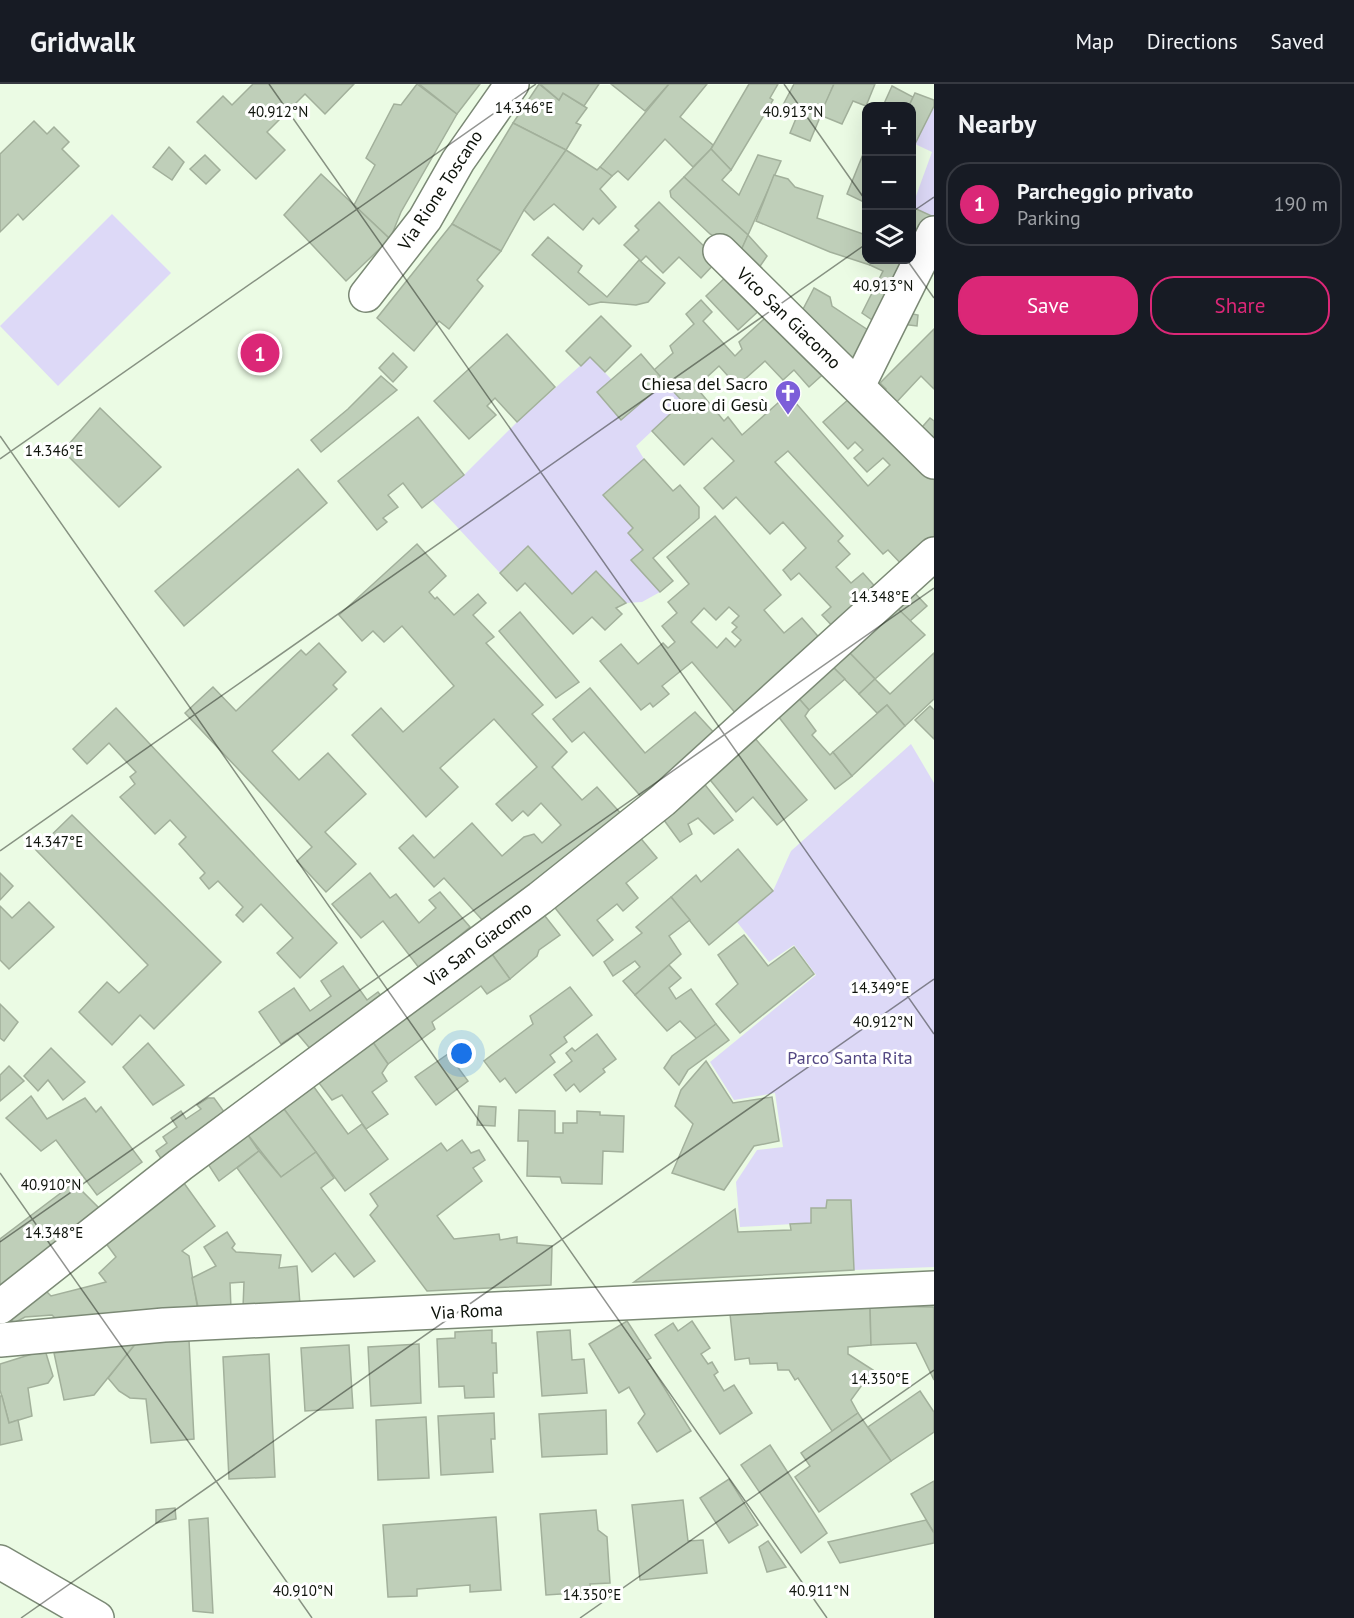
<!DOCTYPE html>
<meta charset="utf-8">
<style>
body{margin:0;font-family:"PT Sans",sans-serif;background:#20242c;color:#f1f3f6}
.controls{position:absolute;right:18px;top:18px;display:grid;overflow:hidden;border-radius:12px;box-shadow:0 6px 24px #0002}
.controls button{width:54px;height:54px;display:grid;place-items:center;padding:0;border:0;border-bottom:2px solid #363941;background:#171b24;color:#f1f3f6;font:30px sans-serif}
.you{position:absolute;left:462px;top:970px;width:21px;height:21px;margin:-15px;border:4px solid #fff;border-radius:50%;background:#1a73e8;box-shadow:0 0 0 9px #1a73e833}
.badge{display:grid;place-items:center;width:39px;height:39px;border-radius:50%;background:#db2777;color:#fff;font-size:20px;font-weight:700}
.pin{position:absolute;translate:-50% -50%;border:3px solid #fff;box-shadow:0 2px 6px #0006}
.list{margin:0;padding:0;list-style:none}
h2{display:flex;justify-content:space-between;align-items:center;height:78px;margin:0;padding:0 24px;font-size:26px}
h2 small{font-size:20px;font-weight:400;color:#9ea1a6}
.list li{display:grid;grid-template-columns:39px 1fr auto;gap:18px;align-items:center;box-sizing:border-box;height:84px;margin:0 12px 12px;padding:0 12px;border:2px solid #363941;border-radius:24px}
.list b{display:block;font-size:22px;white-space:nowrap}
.list p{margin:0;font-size:20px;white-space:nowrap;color:#9ea1a6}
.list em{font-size:20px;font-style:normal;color:#9ea1a6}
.actions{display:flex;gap:12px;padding:18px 24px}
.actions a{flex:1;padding:14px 0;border:2px solid #db2777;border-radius:24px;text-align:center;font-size:21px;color:#db2777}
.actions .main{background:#db2777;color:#fff}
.icon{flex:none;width:33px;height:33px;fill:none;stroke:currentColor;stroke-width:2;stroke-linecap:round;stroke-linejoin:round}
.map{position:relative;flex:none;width:934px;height:1534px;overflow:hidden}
header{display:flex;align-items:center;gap:36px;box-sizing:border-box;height:84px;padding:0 30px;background:#171b24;border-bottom:2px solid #363941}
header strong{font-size:28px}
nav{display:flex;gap:33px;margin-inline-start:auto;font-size:21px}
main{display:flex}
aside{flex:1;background:#171b24}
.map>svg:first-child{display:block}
</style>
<header>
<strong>Gridwalk</strong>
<nav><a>Map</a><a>Directions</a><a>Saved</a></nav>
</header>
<main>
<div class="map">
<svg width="934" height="1534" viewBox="0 0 934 1534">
<rect width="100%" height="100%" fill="#ebfbe4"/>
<!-- green -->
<g fill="#ddd9f7">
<polygon points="934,23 934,133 912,123 932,68 915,60"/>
<polygon points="112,130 171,189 58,302 0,242"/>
<polygon points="590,273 612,296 598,308 621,336 665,298 683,318 636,362 644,375 604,411 633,444 628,450 643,466 631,476 660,508 642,518 626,519 596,487 572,510 528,463 500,489 432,416 464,391 517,338"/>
<polygon points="911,660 934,699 934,1183 854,1186 850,1116 827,1116 826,1124 811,1124 811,1139 740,1143 736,1098 757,1066 783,1063 775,1009 734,1016 710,978 816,891 794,861 769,878 737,838 773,807 791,767"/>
</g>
<!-- building -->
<g fill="#bfcfb9" stroke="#a2b09b" stroke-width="1.5" fill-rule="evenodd">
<polygon points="253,0 354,0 325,30 305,10 267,48 285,66 256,95 197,38 223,12 232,21"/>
<polygon points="417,0 457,30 401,128 390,155 354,121 375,81 366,74 394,20 401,21"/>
<polygon points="419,0 480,0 457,30"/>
<polygon points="539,0 559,16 563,9 587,24 576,39 581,41 566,66 513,39"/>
<polygon points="540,0 599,0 584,22 563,9 559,16"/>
<polygon points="611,0 669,0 645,27"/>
<polygon points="669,0 707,0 680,33 713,61 711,65 693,83 665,55 628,96 618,87 612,92 600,83"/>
<polygon points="749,0 778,0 770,14 773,16 731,86 711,65"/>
<polygon points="794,0 834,0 810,57 790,49 797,32 782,23"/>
<polygon points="834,0 875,0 866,22 853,17 842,40 820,31"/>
<polygon points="892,2 913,13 909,22 883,22"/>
<polygon points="915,9 934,16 934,22 915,60 912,58 912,22 909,22"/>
<polygon points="34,37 47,50 54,43 69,58 62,65 79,82 23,136 18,130 0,148 0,70"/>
<polygon points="513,39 566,66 524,126 501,167 452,140"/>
<polygon points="169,63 184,78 172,96 153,83"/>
<polygon points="866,63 866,119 847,110"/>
<polygon points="711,65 731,86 722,96 739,111 758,71 781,77 748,151 684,93"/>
<polygon points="566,66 597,86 600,83 612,92 600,105 616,123 599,140 593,134 583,146 554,120 534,136 524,126"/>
<polygon points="205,71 220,86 206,100 190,85"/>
<polygon points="321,90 390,155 346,197 284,131"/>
<polygon points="774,91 788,95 795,103 823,112 817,134 866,151 866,176 872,176 870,181 830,168 756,137"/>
<polygon points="684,93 748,151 740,169 710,150 671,113 670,107"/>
<polygon points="659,118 718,176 701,194 679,173 663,189 646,172 641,177 624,161 639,146 635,142"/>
<polygon points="912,123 934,133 923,157 912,151"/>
<polygon points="452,140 501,167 477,196 483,202 449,245 439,237 414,267 377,234"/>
<polygon points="748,151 767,172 754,191 737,175"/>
<polygon points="548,153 582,182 578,188 607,213 639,176 665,199 648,218 636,221 601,218 589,221 532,171"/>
<polygon points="872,176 912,176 878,240 862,229 883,187 870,181"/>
<polygon points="730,189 763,223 738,246 706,212"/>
<polygon points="814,204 830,213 832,222 874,250 860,281 801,229"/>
<polygon points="701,216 712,228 703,237 735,272 742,265 739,258 776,224 830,284 809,303 794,286 783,296 765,277 737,302 719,282 696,303 724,337 728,333 742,351 788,310 868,402 890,381 883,374 867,388 854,374 863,366 855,358 848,365 823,338 859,306 934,387 934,457 905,484 888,466 883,470 788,367 775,378 843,452 838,457 850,470 836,483 851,499 863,489 879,507 836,546 822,531 831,523 799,489 791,496 783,486 806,464 783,438 770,450 736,413 723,425 704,404 734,377 712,354 684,381 652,347 683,318 654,286 673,269 670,262 694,240 686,230"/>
<polygon points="903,228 918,231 917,242 901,240"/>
<polygon points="601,232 631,262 605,288 590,273 581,282 566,267"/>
<polygon points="934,245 934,305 921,292 892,323 880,312 886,305 880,299"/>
<polygon points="507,250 555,303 517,338 495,314 487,322 496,331 469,355 434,317"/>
<polygon points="393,269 407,283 393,298 379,284"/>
<polygon points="641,270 665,298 621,336 597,308"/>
<polygon points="381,292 397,306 321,368 311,356 348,325"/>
<polygon points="100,324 161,383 119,423 63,367"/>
<polygon points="418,333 464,391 422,424 403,399 388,411 398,423 383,434 387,438 377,446 338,397"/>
<polygon points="930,334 934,337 934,364 917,349"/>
<polygon points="644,375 673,407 680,401 699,423 699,434 653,474 673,497 660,508 631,476 643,466 628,449 633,444 603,411"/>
<polygon points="298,385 327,419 184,542 155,507"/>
<path d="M715,432l66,79 -17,15 20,23 18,-15 21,24 -86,73 -45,-53 -30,24 7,8 -16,13 -3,-4 -9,7 -41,-49 21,-17 17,20 25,-21 5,5 7,-6 -13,-16 15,-13 -9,-11 21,-18 -22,-27zM729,523l10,9 -7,7 5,4 -5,5 9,8 -6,7 -9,-9 -9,10 -26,-26 13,-14 12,12z"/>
<polygon points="417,460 446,492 429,508 435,515 437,513 454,531 478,510 486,519 473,531 494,553 486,559 543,621 532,630 567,668 552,683 582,716 597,703 623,732 485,839 444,794 434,803 399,764 413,751 434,774 472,739 502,772 524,753 534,750 542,759 561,741 541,719 528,732 523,727 512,737 496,720 537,683 494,635 440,684 458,703 426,733 352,651 381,624 403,648 454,602 402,542 384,558 373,547 362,557 339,531"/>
<polygon points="528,462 572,510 596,487 626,519 616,524 622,530 605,546 592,533 573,550 525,499 517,507 500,489"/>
<polygon points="909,503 927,522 910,537 892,519"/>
<polygon points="892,519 925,551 875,595 844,563"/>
<polygon points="520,528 579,598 556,614 499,547"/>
<polygon points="319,559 346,588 333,601 337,605 272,667 299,696 328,669 366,710 325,748 356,780 326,808 297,777 312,763 185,629 213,603 236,627 301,566 306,571"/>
<polygon points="844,563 875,595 859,610 828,578"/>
<polygon points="934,569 934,615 905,642 887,621 877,629 859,610 875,595 890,610"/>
<polygon points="828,578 845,595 809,626 794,609"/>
<polygon points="590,604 645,669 695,628 717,652 644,716 584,648 572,658 553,635"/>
<polygon points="794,609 809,626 805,632 816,647 812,651 830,671 833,668 852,692 835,705 774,627"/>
<polygon points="887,621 905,642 852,692 833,668"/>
<polygon points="930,622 934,626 934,655 915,636"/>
<polygon points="116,624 337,859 300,894 277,869 293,854 261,820 243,838 236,831 243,823 218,797 209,805 200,794 205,789 179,760 186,753 170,736 155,750 120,713 135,700 130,693 136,688 109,659 87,680 73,665"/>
<polygon points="754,653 807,716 777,741 753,713 736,728 707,692"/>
<polygon points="702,697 733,736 714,750 698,734 688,740 692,750 680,758 661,732"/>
<polygon points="72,731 221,878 154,945 140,931 112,961 79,928 107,898 119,909 148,881 36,766"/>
<polygon points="638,751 657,774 626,799 638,814 623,827 617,820 597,836 613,856 593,872 552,820"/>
<polygon points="738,765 773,807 709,861 671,813 696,791 701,798"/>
<polygon points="0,789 13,802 0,816"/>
<polygon points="370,789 390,814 396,810 419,839 436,824 429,816 440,808 470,843 439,869 426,893 383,837 361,854 332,820"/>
<polygon points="671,813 690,836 669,852 681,870 635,911 623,897 640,883 635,877 613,892 604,878 642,849 636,843"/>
<polygon points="29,818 54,843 9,885 0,876 0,822 12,834"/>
<polygon points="541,827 560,851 539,866 537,872 510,895 489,866"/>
<polygon points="744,851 768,882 794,863 814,890 740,949 716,920 738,900 718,871"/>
<polygon points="489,866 510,895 487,910 481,902 432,938 435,945 388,980 370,954"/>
<polygon points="669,881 681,894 669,904 676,915 691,905 716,940 697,955 680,937 667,947 635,911"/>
<polygon points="343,882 367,916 378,908 389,922 318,974 297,949 281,960 259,928 294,904 310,927 331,912 321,897"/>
<polygon points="570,903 592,931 564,953 567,958 550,971 555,978 516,1009 505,994 500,998 484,977 533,940 530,932"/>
<polygon points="0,920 18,938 4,957 0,954"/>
<polygon points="716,940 729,956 688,986 679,1001 664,984 672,972"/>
<polygon points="597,950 616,975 603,985 605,988 580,1008 574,1000 566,1007 554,991 572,977 566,969 572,964 575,967"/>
<polygon points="370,954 388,980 382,989 387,997 372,1008 388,1030 366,1045 342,1011 332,1016 316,995"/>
<polygon points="148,959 184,1001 153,1021 123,983"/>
<polygon points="51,964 85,998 63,1016 48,996 38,1007 24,992"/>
<polygon points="448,970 468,997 436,1021 415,993"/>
<polygon points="706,977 733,1019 772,1013 779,1057 754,1062 724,1106 672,1089 693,1040 675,1022 681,1006"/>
<polygon points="9,982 24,997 0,1017 0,991"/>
<polygon points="311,999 348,1050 362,1040 388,1075 345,1107 281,1021"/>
<polygon points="31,1012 47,1035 85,1014 96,1028 101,1023 142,1078 97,1111 56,1056 41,1067 6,1034"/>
<polygon points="208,1014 214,1014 230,1036 166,1082 156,1067 167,1059 163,1053 177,1043 171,1034 181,1027 186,1035 201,1025 197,1021"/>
<polygon points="281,1021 316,1068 281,1093 245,1047"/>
<polygon points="479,1022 496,1023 495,1042 477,1041"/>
<polygon points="519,1026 555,1027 555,1049 563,1049 563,1039 577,1039 577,1027 600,1028 600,1031 624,1032 623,1068 603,1067 602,1100 562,1099 560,1093 527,1092 528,1057 518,1057"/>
<polygon points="245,1047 259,1067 219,1097 206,1077"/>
<polygon points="462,1056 471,1069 479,1066 485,1076 473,1084 482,1097 437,1132 454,1155 499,1150 500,1156 517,1153 517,1159 552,1162 551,1201 427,1207 370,1131 378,1122 370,1110 441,1059 447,1067"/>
<polygon points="259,1067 281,1093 316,1068 334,1094 321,1104 375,1177 354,1193 335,1169 312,1188 237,1084"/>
<polygon points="181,1095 215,1142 182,1167 189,1172 198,1227 57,1236 52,1231 25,1233 14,1239 7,1229 41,1202 51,1212 106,1198 99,1189 116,1173 102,1154"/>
<polygon points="74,1099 103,1128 0,1207 0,1155"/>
<polygon points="827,1116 851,1116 854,1186 634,1198 735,1125 738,1148 791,1146 790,1140 811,1139 811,1124 826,1124"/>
<polygon points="227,1148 235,1160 232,1164 236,1168 281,1171 279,1184 297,1182 300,1220 243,1224 244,1198 230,1199 231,1225 198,1223 192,1194 216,1182 204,1163"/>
<polygon points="870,1222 871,1261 848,1263 848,1270 873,1286 851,1316 858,1329 832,1347 798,1294 795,1296 789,1286 778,1286 777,1279 750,1280 749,1274 735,1276 730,1230"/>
<polygon points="870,1222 934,1223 934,1296 916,1259 871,1261"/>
<polygon points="627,1237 651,1274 647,1276 691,1347 657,1368 638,1339 645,1330 629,1303 619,1309 589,1260"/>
<polygon points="692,1237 710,1264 701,1270 708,1280 712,1278 718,1288 714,1291 724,1307 734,1301 752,1329 720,1350 655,1251 673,1239 678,1247"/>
<polygon points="492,1246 492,1259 496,1259 497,1289 493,1289 494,1313 465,1314 464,1302 439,1303 437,1255 455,1254 455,1248"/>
<polygon points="570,1246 572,1276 584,1275 587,1309 542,1312 537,1248"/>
<polygon points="189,1256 194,1355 151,1359 146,1315 130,1314 119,1307 108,1294 136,1259"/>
<polygon points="136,1259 94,1311 64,1316 54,1269"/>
<polygon points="419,1260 421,1319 371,1322 368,1263"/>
<polygon points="349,1261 353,1324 305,1327 301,1264"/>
<polygon points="45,1266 53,1292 48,1299 28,1304 32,1332 9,1339 0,1306 0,1280"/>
<polygon points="269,1270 275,1393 229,1395 223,1273"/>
<polygon points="920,1307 934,1328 934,1348 891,1377 868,1343"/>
<polygon points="0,1312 2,1312 9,1339 18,1336 22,1356 0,1361"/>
<polygon points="606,1326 607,1370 542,1373 539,1330"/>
<polygon points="494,1329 495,1355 491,1355 493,1388 441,1391 438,1332"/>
<polygon points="858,1329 891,1377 819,1428 795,1393 810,1382 801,1369"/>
<polygon points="426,1333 429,1394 378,1396 376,1336"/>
<polygon points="770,1361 827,1449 801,1469 741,1381"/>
<polygon points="729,1395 758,1441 729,1459 700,1414"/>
<polygon points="934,1397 934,1449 911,1410"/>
<polygon points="683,1416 688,1457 703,1456 707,1489 640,1496 632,1421"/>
<polygon points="175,1424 176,1435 156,1439 156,1426"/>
<polygon points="596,1426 598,1446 607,1453 610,1499 590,1500 591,1508 546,1511 540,1430"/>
<polygon points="496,1433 501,1506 470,1508 470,1501 417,1505 417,1512 388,1513 383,1441"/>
<polygon points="208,1434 213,1529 193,1527 189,1436"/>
<polygon points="926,1436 934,1449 934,1459 840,1479 828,1458"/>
<polygon points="768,1457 786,1483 767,1488 759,1463"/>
</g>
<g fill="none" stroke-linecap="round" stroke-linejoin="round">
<!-- minor casing -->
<g stroke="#7b8975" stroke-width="36">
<g id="minor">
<polyline points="720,167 934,378"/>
<polyline points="366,211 425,135 458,77 512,0"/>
<polyline points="858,302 934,149"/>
<polyline points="0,1223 180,1081 540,814 663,716 934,470"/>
<polyline points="0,1256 164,1241 934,1204"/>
<polyline points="0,1478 97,1534"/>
</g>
</g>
<!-- minor -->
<use href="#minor" stroke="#fff" stroke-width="33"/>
</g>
<!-- ticks -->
<path fill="none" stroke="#0d120a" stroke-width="1.5" stroke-opacity="0.45" d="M269,0l665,950M784,0l82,117M912,128l22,-15M907,176l27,38M0,352l827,1182M0,375l536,-375M0,767l866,-607M0,1089l312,445M0,1158l934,-654M21,1534l913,-639M580,1534l354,-248"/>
<!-- icons -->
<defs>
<g id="church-pin" transform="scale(1.35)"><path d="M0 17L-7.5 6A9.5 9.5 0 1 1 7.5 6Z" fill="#7c5ed9" stroke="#fff"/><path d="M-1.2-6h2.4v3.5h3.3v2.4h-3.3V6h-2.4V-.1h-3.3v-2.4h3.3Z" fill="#fff"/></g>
</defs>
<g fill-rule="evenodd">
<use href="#church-pin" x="788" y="309"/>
</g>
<g text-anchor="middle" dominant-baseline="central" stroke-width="6" stroke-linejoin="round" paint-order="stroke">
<!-- street labels -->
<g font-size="18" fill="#0d120a" stroke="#fff">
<text transform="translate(440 106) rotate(-57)">Via Rione Toscano</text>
<text transform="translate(789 234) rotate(44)">Vico San Giacomo</text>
<text transform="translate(478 860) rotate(-37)">Via San Giacomo</text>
<text transform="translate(467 1227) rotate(-3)">Via Roma</text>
</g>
<!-- poi labels -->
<g font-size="18" fill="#0d120a" stroke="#fff" text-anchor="end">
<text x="768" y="299">Chiesa del Sacro<tspan x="768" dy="21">Cuore di Gesù</tspan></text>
</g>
<!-- park labels -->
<g font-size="18" fill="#534783" stroke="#fff">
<text x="850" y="973">Parco Santa Rita</text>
</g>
</g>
<g font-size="15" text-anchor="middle" fill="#0d120a" stroke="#fff" stroke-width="6" stroke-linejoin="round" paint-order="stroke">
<text x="524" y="29">14.346°E</text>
<text x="278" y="33">40.912°N</text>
<text x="793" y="33">40.913°N</text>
<text x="883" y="207">40.913°N</text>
<text x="54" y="372">14.346°E</text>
<text x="880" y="518">14.348°E</text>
<text x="54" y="763">14.347°E</text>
<text x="880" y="909">14.349°E</text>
<text x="883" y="943">40.912°N</text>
<text x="51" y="1106">40.910°N</text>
<text x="54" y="1154">14.348°E</text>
<text x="880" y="1300">14.350°E</text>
<text x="303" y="1512">40.910°N</text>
<text x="819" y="1512">40.911°N</text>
<text x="592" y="1516">14.350°E</text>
</g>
</svg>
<div class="controls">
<button>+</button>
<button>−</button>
<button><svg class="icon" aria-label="layers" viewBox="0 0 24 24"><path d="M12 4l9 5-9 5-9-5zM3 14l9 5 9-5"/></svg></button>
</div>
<div class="you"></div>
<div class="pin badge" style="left:260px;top:269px">1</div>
</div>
<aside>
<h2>Nearby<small></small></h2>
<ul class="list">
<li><span class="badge">1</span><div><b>Parcheggio privato</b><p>Parking</p></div><em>190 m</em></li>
</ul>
<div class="actions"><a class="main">Save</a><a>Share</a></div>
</aside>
</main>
